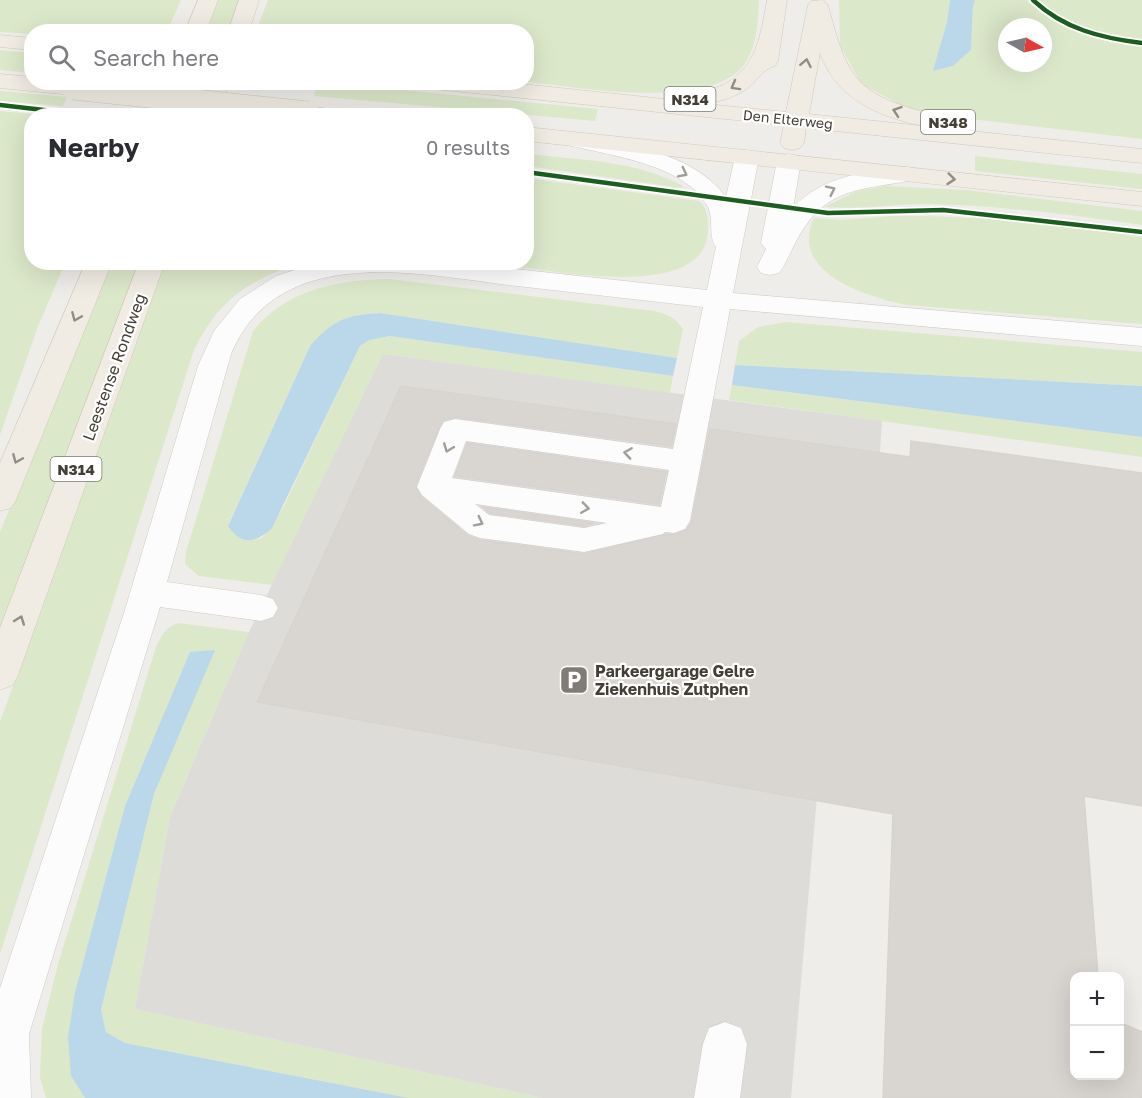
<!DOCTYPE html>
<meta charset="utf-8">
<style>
body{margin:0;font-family:"Golos Text",sans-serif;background:#f7f7f7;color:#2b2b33}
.controls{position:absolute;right:18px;bottom:18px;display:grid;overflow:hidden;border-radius:12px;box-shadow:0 6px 24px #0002}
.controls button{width:54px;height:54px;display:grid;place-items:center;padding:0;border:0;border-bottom:2px solid #e1e1e2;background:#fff;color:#2b2b33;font:30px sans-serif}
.compass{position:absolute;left:998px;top:18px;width:54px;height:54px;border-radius:50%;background:#fff;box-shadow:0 6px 24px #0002;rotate:98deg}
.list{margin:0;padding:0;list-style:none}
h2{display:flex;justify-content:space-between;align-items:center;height:78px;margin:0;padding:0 24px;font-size:26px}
h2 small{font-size:20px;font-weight:400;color:#7c7c81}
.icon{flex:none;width:33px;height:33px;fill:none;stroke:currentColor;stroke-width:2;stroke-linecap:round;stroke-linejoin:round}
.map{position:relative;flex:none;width:1142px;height:1098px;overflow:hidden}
.search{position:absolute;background:#fff;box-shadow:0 6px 24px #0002;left:24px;top:24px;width:510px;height:66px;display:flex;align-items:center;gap:15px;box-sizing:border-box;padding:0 21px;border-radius:24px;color:#7c7c81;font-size:22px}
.panel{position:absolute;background:#fff;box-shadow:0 6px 24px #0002;left:24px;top:108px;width:510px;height:162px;border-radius:24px}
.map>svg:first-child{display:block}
</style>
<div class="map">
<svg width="1142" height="1098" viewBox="0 0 1142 1098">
<rect width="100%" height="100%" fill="#efede9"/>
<!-- green -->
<g fill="#dce8ca" fill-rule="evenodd">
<polygon points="0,0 181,0 167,31 103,28 101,31 32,32 31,34 0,32"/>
<polygon points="217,0 239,0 227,31 205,32"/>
<path d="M268,0h491c-1,21 -2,49 -16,66 -36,45 -164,21 -216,16l-1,-50 -270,-1z"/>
<path d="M839,0h111l-3,22 -13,49 19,-5 18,-16 2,-45 2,-5h52c30,32 72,40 115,46v93l-172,-20 -63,-11 -46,-24 -21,-39zM1007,27h36v36h-36z"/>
<path d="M1037,0h105v41c-38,-4 -78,-12 -105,-41z"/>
<polygon points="0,50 31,53 31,73 0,70"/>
<polygon points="329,82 329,83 598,109 595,121 314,96 318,83"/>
<polygon points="0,91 67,97 63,106 0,101"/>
<polygon points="0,111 44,115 32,116 32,262 65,263 37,329 0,435"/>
<path d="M527,154c52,6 109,6 156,32l-2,2 -154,-22z"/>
<polygon points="975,156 1142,174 1142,189 975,171"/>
<path d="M527,178l172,23c9,7 9,19 9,29 -2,76 -169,38 -215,33l33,-1z"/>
<path d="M886,186l80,4 176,21v14c-69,-10 -139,-19 -209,-21 -36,-1 -73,6 -109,3l33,-16z"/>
<path d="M893,216c84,-1 166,8 249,21v87l-235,-19c-40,-8 -119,-32 -93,-87l27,2z"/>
<polygon points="110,263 141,263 0,628 0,532"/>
<path d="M165,263h134c-52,18 -83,39 -106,90l-193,601v-232z"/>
<path d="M389,279l265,32c13,3 21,6 29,18l-6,29 -297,-45 -23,2 -47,31 -82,179c9,14 18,16 34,13l21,-30 77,-162 9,-6 21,-4 283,40 -3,17 -287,-39 -110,231 -74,-9 -14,-12 1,-12 67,-221c34,-42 85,-51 136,-52z"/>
<polygon points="786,322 1142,352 1142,386 735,365 739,341 758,327"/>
<polygon points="732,385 1142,437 1142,457 729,400"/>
<path d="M178,623l71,9 -79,185 -35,192 408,89h-134l-284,-55 -19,-11 -5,-22 53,-216 60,-144 -24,3 -65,153 -50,186 -4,84 14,22h-39l-6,-21 2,-48 16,-65 98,-317c6,-12 9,-19 22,-24z"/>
</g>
<!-- parking -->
<polygon fill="#dedcd9" points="383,354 882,421 858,790 818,785 791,1098 543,1098 135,1009 170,817 249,632"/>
<!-- water -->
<g fill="#bbd7ea">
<polygon points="950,0 975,0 973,6 971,50 953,66 933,71 947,22"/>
<path d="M380,313l297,45 -4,18 -283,-40 -21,4 -9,6 -88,182c-16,15 -31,18 -44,-2l82,-180c23,-26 36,-31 70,-33z"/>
<polygon points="735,365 1142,386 1142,437 732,385"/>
<polygon points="215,650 154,794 101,1010 106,1032 125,1043 409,1098 85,1098 71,1076 68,1037 75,992 125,806 190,652"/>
</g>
<!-- building -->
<g fill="#d9d6d1" stroke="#d7d4cf" stroke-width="1.5">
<polygon points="401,386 676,424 671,446 455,417 442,421 415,486 421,497 468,536 479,540 584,554 666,534 675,535 687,530 692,521 710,429 910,457 911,441 1142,473 1142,806 1084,796 1098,976 1074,976 1074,1076 1119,1076 1119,1022 1142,1032 1142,1098 883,1098 893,814 257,702"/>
<polygon points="467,443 666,472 659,504 455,476"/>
<polygon points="483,507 594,523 584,526 490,513"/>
</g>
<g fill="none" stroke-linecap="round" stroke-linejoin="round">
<!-- minor casing -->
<g stroke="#cdcbc6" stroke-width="1">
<g id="minor">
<path d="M576,133c52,12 116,19 150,64l9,-40 4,-5 8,-2 8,2 4,5 -26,136 409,35v18l-412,-37 -40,212 -5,8 -11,4 -9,-1 -2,2 -79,18 -104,-14 -11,-4 -47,-39 -5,-8 23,-58 4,-7 11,-3 218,30 30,-142c-62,-7 -124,-14 -186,-21 -95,-11 -238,-46 -286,68l-64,228 94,13 12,4 5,9 -5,9 -12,4 -101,-14 -131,427 2,64h-31v-110l124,-375 74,-247 16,-35 26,-32 36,-23 44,-14h132l255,28 9,-43c-8,-11 -2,-27 -8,-40 -20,-42 -100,-52 -140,-62l-4,-5 4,-5zM466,441l203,29 -8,37 -209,-29zM475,504l132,19 -23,5 -95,-13z"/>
<path d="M789,154l8,2 4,5 -8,47c28,-32 74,-37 114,-41l9,2 3,5 -3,5c-45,11 -83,5 -112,49 -10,14 -15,31 -25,45l-9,2 -9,-2 -4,-6 9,-18 -5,-6 16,-82 4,-5z"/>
<polygon points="725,1022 741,1028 747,1044 740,1098 694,1098 703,1044 709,1028"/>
</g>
</g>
<!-- major casing -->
<g stroke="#d0c9b8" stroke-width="1">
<g id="major">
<polygon points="198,0 218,0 206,32 185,32"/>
<polygon points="239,0 259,0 249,32 228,32"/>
<path d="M767,0h20l-9,61 -3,5c-13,3 -19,17 -30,24 -12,8 -25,11 -38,14l79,8 22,-107 3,-4 12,-1 5,5c19,73 27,89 103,109l4,5 -4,5c-11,3 -21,-1 -32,-4 -36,-11 -66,-30 -79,-67l-11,61 333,35v14l-336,-35 -2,15 -4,5 -8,2 -8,-2 -4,-5 4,-18 -350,-36 -8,-2 -3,-5h80l171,18 3,-5c11,-2 22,-2 33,-5 45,-14 50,-50 57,-90z"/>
<polygon points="0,35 32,38 32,50 0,47"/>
<polygon points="0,74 32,77 32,82 78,82 84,88 81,93 73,95 0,88"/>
<polygon points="163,82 185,82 172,116 149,116"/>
<polygon points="207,82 229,82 218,116 195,116"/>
<polygon points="308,106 343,111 346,116 298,116 297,113 300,108"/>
<polygon points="526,127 1142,192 1142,206 526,141"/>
<polygon points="86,262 112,262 16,500 11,508 0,511 0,463"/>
<polygon points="139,262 165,262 18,675 13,685 0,690 0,628"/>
</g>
</g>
<!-- minor -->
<use href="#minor" fill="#fdfcfc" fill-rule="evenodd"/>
<!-- major -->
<use href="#major" fill="#f0ece3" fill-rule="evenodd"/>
<!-- major-bridge casing -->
<g stroke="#d0c9b8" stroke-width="24" stroke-linecap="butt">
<polyline id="major-bridge" points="73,88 308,113"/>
</g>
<!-- major-bridge -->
<use href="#major-bridge" stroke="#f0ece3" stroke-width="23"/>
<!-- cycleway casing -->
<g stroke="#fff" stroke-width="8">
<g id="cycleway">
<path d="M1033,0c31,29 68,38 109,43"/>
<polyline points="0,105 96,116"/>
<polyline points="526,172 828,213 943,210 1142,232"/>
</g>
</g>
<!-- cycleway -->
<use href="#cycleway" stroke="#1b5e20" stroke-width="4.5"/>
</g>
<!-- one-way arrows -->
<defs><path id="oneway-chevron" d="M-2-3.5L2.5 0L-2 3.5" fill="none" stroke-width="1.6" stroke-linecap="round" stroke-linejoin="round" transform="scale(1.5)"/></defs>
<g stroke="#918d84">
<use href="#oneway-chevron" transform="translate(806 63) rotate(-79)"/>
<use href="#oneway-chevron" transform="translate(735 86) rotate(151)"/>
<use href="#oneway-chevron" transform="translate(897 111) rotate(-161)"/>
<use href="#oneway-chevron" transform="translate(951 179) rotate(6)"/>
<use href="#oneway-chevron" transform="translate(76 317) rotate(113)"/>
<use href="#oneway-chevron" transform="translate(17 459) rotate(113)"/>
<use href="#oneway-chevron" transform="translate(20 620) rotate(-70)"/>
</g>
<g stroke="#a09e99">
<use href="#oneway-chevron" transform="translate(683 173) rotate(27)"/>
<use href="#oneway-chevron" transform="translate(831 190) rotate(-26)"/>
<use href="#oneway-chevron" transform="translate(448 448) rotate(111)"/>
<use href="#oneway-chevron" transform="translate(628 453) rotate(-172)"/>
<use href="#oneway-chevron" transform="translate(585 508) rotate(8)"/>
<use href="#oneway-chevron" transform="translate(479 522) rotate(27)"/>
</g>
<!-- icons -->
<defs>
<g id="parking-square" transform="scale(1.5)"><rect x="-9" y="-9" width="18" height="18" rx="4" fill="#807c75" stroke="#fff"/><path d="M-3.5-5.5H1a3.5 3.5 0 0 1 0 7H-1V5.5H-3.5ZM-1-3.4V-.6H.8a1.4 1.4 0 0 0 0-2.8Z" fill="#fff"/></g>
</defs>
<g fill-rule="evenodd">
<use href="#parking-square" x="574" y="680"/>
</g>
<g text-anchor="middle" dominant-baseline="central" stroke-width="4.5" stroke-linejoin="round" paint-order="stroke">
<!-- far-street labels -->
<g font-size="14" fill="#443f36" stroke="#fff">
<text transform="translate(788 119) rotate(6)">Den Elterweg</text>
</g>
<!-- shield labels -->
<g fill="#fff" stroke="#7c7972" stroke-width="1.5">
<rect x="664.5" y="87" width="51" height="24" rx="4.5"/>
<rect x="921" y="110" width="54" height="24" rx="4.5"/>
<rect x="50.5" y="457" width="51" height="24" rx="4.5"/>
</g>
<g font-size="15" font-weight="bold" fill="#443f36">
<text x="690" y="99">N314</text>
<text x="948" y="122">N348</text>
<text x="76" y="469">N314</text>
</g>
<!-- street labels -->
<g font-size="16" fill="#443f36" stroke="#fff">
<text transform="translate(114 367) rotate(-70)">Leestense Rondweg</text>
</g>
<!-- poi labels -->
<g font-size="16" font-weight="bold" fill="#443f36" stroke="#fff" text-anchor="start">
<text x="595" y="671">Parkeergarage Gelre<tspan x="595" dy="18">Ziekenhuis Zutphen</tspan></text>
</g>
</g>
</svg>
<div class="controls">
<button>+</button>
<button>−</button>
</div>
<svg class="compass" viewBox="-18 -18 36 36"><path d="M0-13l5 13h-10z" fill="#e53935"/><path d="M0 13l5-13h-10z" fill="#7c7c81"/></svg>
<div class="search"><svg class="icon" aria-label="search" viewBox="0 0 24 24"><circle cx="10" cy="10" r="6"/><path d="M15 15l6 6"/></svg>Search here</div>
<section class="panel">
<h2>Nearby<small>0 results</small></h2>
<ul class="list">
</ul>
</section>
</div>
